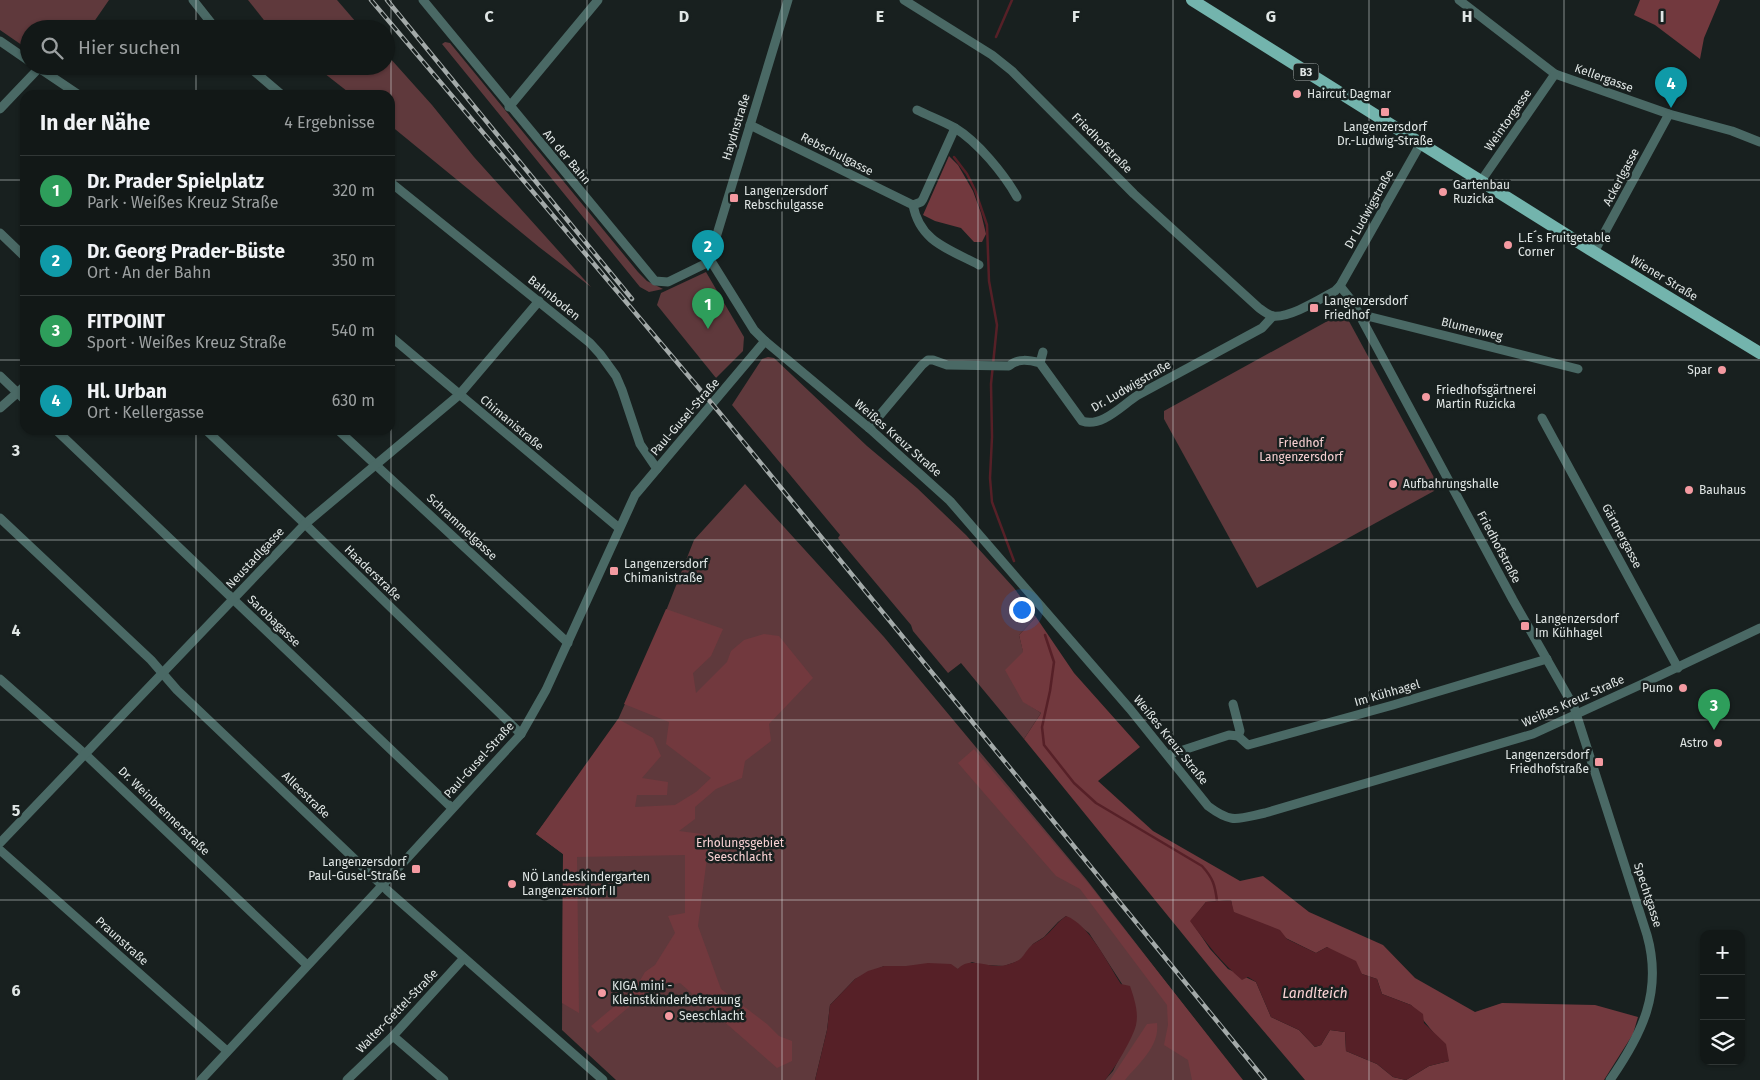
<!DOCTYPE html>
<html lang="de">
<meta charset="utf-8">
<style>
body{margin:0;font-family:"Fira Sans",sans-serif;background:#1f2524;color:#f1f3f6}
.controls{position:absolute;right:15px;bottom:15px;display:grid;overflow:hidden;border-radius:10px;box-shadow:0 1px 4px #0004}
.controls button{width:45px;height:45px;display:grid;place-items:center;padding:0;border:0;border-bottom:1px solid #313736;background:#121817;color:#f1f3f6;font:25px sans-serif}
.you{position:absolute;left:1021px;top:609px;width:18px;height:18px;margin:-12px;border:4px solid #fff;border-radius:50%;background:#1a73e8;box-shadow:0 0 0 8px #1a73e833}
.badge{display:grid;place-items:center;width:32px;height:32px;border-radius:50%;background:#2563eb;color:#fff;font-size:16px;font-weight:700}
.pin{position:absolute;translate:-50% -41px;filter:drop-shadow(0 1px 2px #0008)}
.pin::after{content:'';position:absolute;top:26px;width:18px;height:15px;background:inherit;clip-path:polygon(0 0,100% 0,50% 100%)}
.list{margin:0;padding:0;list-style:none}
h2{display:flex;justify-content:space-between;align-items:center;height:65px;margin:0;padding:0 20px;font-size:21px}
h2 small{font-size:16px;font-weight:400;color:#9ca0a1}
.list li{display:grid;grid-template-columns:32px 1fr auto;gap:15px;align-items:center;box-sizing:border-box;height:70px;padding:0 20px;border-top:1px solid #313736}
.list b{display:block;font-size:19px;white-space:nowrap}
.list p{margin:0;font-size:16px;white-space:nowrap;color:#9ca0a1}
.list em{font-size:16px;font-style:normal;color:#9ca0a1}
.icon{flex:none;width:28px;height:28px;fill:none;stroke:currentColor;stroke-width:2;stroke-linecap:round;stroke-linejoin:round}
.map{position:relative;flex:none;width:1760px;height:1080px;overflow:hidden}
.search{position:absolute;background:#121817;box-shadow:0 1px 4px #0004;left:20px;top:20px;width:375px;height:55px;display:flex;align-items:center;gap:12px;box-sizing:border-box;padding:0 18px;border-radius:28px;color:#9ca0a1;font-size:19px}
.panel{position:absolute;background:#121817;box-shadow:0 1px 4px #0004;left:20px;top:90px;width:375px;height:345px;border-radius:15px}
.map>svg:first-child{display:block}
</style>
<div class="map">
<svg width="1760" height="1080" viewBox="0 0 1760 1080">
<rect width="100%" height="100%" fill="#18201f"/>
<!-- green -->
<g fill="#5f393c">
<polygon points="0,0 109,0 89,29 29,29 29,50 0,30"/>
<polygon points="248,0 337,0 362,29 271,29"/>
<polygon points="445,42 450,43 638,272 647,281 663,289 649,292 640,287 442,44"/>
<polygon points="386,57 388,58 389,57 432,105 474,157 591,287 539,247 390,125 390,95 352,95 315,66 386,66"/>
<polygon points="706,272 744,337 743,351 716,378 657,305 661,293"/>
<polygon points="1344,312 1437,483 1434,491 1257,588 1164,419 1164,411"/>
<polygon points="768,357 774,358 867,446 917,488 966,535 1014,588 1036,617 1019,635 1023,651 1023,701 1041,713 1024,739 961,663 948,673 913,631 911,625 838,538 840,535 732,405 762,359"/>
<polygon points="745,484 884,637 1086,879 1242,1080 1105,1080 1113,1071 1136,1024 1122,984 1089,933 1066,916 1058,922 1044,937 1033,944 1022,960 1004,966 982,965 972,962 958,969 884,966 855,979 830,1005 827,1030 815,1080 616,1080 562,1030 563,854 536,834 612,733 662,621 694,540"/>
</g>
<!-- forest -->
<g fill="#72393e" fill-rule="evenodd">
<polygon points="1640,0 1720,0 1704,38 1700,59 1655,25 1634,15"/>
<polygon points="949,156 958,165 973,191 981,213 986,234 982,242 974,242 961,228 935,221 923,215"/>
<polygon points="666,609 723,629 711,656 693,673 696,693 727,662 731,651 744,640 764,634 779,636 813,678 769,724 771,741 745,761 742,778 716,789 695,807 695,819 679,831 710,835 698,926 721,989 767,1024 779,1036 792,1041 792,1061 777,1068 680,983 665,986 642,996 598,1033 591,1026 635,989 645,972 655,965 675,933 668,916 685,913 685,855 577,857 579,1013 562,1003 563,854 536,834 618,719 653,738 661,756 642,778 668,782 667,795 637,795 635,807 675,805 696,792 711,778 666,744 669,722 624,704"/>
<path d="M1036,617l38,56 66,74 -42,34 55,50 87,50 23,-5 46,36 74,33 32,33 60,34 27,-9 93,2 43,12 -5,17 -29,46h-299l-89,-105 -192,-236 17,-26 -18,-11 -18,-32 18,-18 -4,-17zM1231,900l2,12 83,41 11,-6 35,27 15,5 5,15 29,11 22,27 16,29 -20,5 -23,14 -13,-3 -16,-13 -31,-13 -1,-19 -15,-2 -9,15 -6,2 -16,-17 -28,-13 -15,-35 -28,-13 -18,-20 -19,-28 15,-19z"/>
<polygon points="974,749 1088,883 1243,1080 1192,1080 1188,1060 1164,1045 1168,1025 1167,1005 1080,889 1056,876 958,763"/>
<path d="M1157,1023c3,23 -18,40 -32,57h-15l37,-56z"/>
</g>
<!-- water -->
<g fill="#562027">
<path d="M1231,900l3,12 46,18 7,9 29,14 11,-6 29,14 6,13 15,5 5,15 29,11 12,9 1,9 22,21 3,17 -20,5 -23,14 -13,-3 -16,-13 -31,-13 -1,-19 -15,-2 -9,15 -6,2 -16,-17 -28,-13 -15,-35 -8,-5 -6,3c-20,-17 -36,-37 -52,-59l16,-19z"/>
<path d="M1066,916c23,8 42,48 55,68l9,2c4,12 9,26 6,39 -3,13 -22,45 -31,55h-290l12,-50 3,-25 25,-26 13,-8 16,-5h22l22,-3 23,1 7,5c12,-14 32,1 48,-4 21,-6 14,-9 27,-21 3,-2 7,-4 10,-6 9,-7 14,-16 23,-22z"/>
</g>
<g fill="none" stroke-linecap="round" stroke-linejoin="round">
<!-- stream -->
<g stroke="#562027" stroke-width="2.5">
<polyline points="996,37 1012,0"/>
<polyline points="954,157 967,174 975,190 987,225 989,281 997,325 991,384 992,437 990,478 992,502 1014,561"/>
<path d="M1045,635l9,27 -4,29 -8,36 2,18 30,38 22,20 106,63c11,12 13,19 15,35"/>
</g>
<!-- minor -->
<g stroke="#4a6965" stroke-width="9">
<polyline points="193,0 216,29"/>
<polyline points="423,0 655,281 668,282 711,261"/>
<path d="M788,0l-77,254v7l43,69 11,11 104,87 81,73 180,208 78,97c24,18 29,13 57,7l268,-79 107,-49 120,-57"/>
<path d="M904,0l88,55 20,16 122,123 125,114c4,3 9,7 14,8 17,2 47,-17 62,-25l5,-5 81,-143"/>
<polyline points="1459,0 1555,74 1669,114 1732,131 1760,142"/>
<polyline points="0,41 29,61"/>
<polyline points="36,66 79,95"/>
<polyline points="248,66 282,95"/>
<polyline points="509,107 598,0"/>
<polyline points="0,109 39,68"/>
<path d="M917,110c12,6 26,11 38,18 23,14 49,46 62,69"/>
<polyline points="750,125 913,205 921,202 923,199 955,128"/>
<polyline points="1481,181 1555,74"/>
<polyline points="390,182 590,343 600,354 616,376 622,390 640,444 657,469"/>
<path d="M913,205c7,37 36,44 66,60"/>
<polyline points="0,233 25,257"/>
<polyline points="1594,252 1669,114"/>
<path d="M1340,286l12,15 161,299 61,107 73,228c16,57 -5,99 -37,145"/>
<polyline points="1360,316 1371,317 1578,369"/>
<polyline points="390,336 619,528"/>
<polyline points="1040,363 1043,352"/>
<polyline points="0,376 25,400"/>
<polyline points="0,408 25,386"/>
<polyline points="1542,418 1678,668"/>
<path d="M869,428l53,-63 6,-5h5l14,5 62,1c9,-8 20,-6 31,-3l42,58c20,7 40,-16 56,-26l124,-67 11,-12"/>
<polyline points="56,430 452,808"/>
<polyline points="206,430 305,524 521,734"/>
<polyline points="338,430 568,643"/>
<polyline points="0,518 151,660 177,690 387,890 603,1080"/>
<polyline points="0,679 85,754 307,965"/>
<polyline points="1233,704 1240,731 1238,736"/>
<polyline points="1168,755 1229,735 1238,736 1248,745 1393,705 1547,659"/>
<polyline points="0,843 305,524 459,395 539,301"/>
<polyline points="0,850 227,1051"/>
<polyline points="393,1036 444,1080"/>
<polyline points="201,1080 378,890 521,734 546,690 635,495 765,341"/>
<polyline points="347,1080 393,1036 464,958"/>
</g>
<!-- primary -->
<polyline stroke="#73b4ad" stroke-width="12" points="1192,0 1594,252 1760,353"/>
<!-- rail casing -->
<g stroke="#a3aaa9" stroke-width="4.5">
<g id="rail">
<polyline points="371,0 719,412 1265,1080"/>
<polyline points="387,0 632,299"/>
</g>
</g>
<!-- rail -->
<use href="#rail" stroke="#18201f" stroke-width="2.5" stroke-dasharray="8" stroke-linecap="butt"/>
</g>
<!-- grid -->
<path fill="none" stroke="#e0e6e5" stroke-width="1" stroke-opacity="0.55" d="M196,0v29M391,0v1080M587,0v1080M782,0v1080M978,0v1080M1173,0v1080M1369,0v1080M1564,0v1080M196,66v29M0,180h25M390,180h1370M0,360h25M390,360h1370M196,430v650M0,540h1760M0,720h1760M0,900h1760"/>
<!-- markers -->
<g fill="#f49aa1" stroke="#18201f" stroke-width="2">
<circle cx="1297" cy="94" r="5"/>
<rect x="1380" y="107" width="10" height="10" rx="2.5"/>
<circle cx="1443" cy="192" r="5"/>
<rect x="729" y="193" width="10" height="10" rx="2.5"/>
<circle cx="1508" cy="245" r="5"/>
<rect x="1309" y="303" width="10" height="10" rx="2.5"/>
<circle cx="1722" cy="370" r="5"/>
<circle cx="1426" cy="397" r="5"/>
<circle cx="1393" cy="484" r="5"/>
<circle cx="1689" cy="490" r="5"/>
<rect x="609" y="566" width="10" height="10" rx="2.5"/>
<rect x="1520" y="621" width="10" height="10" rx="2.5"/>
<circle cx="1683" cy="688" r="5"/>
<circle cx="1718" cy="743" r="5"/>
<rect x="1594" y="757" width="10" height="10" rx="2.5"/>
<rect x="411" y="864" width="10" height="10" rx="2.5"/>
<circle cx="512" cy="884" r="5"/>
<circle cx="602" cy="993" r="5"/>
<circle cx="669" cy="1016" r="5"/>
</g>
<g text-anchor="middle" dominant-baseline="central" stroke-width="5" stroke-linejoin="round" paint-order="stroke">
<!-- shield labels -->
<rect fill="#18201f" stroke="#a4abaa" stroke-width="1" x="1293.5" y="63.5" width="25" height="17" rx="4"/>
<g font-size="11" font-weight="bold" fill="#e0e6e5">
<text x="1306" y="72">B3</text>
</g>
<!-- street labels -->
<g font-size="12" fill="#e0e6e5" stroke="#18201f">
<text transform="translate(1604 78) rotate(20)">Kellergasse</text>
<text transform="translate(1508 120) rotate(-55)">Weintorgasse</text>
<text transform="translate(736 127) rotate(-73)">Haydnstraße</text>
<text transform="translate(1102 143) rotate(45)">Friedhofstraße</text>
<text transform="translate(837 154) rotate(27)">Rebschulgasse</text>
<text transform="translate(567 157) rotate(50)">An der Bahn</text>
<text transform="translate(1621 177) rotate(-62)">Ackerlgasse</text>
<text transform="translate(1369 209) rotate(-61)">Dr Ludwigstraße</text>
<text transform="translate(1664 278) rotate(31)">Wiener Straße</text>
<text transform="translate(554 298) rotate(39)">Bahnboden</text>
<text transform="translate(1472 329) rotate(14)">Blumenweg</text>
<text transform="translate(1131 386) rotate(-30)">Dr. Ludwigstraße</text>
<text transform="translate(685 417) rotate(-49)">Paul-Gusel-Straße</text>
<text transform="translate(512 423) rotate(40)">Chimanistraße</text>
<text transform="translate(898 438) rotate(41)">Weißes Kreuz Straße</text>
<text transform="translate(462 527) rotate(43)">Schrammelgasse</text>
<text transform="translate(1622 536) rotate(62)">Gärtnergasse</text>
<text transform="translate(1499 547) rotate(62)">Friedhofstraße</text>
<text transform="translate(255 558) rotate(-47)">Neustadlgasse</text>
<text transform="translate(373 573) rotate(44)">Haaderstraße</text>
<text transform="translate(274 621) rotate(44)">Sarobagasse</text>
<text transform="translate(1387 693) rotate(-16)">Im Kühhagel</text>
<text transform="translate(1573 701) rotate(-24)">Weißes Kreuz Straße</text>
<text transform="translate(1171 740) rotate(51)">Weißes Kreuz Straße</text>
<text transform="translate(479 760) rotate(-48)">Paul-Gusel-Straße</text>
<text transform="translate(306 795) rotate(44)">Alleestraße</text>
<text transform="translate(164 811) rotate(44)">Dr. Weinbrennerstraße</text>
<text transform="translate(1648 895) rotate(72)">Spechtgasse</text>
<text transform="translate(122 941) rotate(42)">Praunstraße</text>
<text transform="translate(397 1011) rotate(-46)">Walter-Gettel-Straße</text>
</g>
<!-- poi labels -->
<g font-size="12" fill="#e0e6e5" stroke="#18201f" text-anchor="start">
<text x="1307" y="94">Haircut Dagmar</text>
<text x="1385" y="127" text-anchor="middle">Langenzersdorf<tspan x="1385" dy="14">Dr.-Ludwig-Straße</tspan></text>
<text x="1453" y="185">Gartenbau<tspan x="1453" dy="14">Ruzicka</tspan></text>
<text x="744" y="191">Langenzersdorf<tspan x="744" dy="14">Rebschulgasse</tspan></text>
<text x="1518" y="238">L.E´s Fruitgetable<tspan x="1518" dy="14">Corner</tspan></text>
<text x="1324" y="301">Langenzersdorf<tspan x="1324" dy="14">Friedhof</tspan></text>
<text x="1712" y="370" text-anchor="end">Spar</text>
<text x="1436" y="390">Friedhofsgärtnerei<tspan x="1436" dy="14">Martin Ruzicka</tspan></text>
<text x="1403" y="484">Aufbahrungshalle</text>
<text x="1699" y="490">Bauhaus</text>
<text x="624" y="564">Langenzersdorf<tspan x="624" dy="14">Chimanistraße</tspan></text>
<text x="1535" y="619">Langenzersdorf<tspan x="1535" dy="14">Im Kühhagel</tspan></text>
<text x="1673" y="688" text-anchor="end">Pumo</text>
<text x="1708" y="743" text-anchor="end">Astro</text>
<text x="1589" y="755" text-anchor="end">Langenzersdorf<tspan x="1589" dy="14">Friedhofstraße</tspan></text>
<text x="406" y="862" text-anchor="end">Langenzersdorf<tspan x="406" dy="14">Paul-Gusel-Straße</tspan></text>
<text x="522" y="877">NÖ Landeskindergarten<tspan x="522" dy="14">Langenzersdorf II</tspan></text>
<text x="612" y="986">KIGA mini -<tspan x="612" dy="14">Kleinstkinderbetreuung</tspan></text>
<text x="679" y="1016">Seeschlacht</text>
</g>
<!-- park labels -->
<g font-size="12" fill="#f7d0d2" stroke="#18201f">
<text x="1301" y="443">Friedhof<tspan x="1301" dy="14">Langenzersdorf</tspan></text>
<text x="740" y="843">Erholungsgebiet<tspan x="740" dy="14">Seeschlacht</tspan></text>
</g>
<!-- water labels -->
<g font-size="14" font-style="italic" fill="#fbd4d6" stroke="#18201f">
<text x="1315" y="993">Landlteich</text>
</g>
</g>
<g font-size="16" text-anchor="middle" font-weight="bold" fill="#e0e6e5" stroke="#18201f" stroke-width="5" stroke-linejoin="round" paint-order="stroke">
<text x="489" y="22">C</text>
<text x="684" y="22">D</text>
<text x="880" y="22">E</text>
<text x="1076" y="22">F</text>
<text x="1271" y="22">G</text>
<text x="1467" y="22">H</text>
<text x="1662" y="22">I</text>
<text x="16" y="456">3</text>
<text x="16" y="636">4</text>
<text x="16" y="816">5</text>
<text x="16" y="996">6</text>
</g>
</svg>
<div class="controls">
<button>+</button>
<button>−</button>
<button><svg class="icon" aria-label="layers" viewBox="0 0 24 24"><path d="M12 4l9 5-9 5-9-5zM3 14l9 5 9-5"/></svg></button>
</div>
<div class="you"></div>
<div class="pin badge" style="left:708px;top:329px;background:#2e9e5b">1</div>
<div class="pin badge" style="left:708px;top:271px;background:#0f9aa8">2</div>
<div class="pin badge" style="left:1714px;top:730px;background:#2e9e5b">3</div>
<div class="pin badge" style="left:1671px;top:108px;background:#0f9aa8">4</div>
<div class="search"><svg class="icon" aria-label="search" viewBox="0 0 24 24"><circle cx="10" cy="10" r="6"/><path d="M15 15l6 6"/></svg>Hier suchen</div>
<section class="panel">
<h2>In der Nähe<small>4 Ergebnisse</small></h2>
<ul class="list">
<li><span class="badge" style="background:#2e9e5b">1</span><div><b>Dr. Prader Spielplatz</b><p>Park · Weißes Kreuz Straße</p></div><em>320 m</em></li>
<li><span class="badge" style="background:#0f9aa8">2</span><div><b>Dr. Georg Prader-Büste</b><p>Ort · An der Bahn</p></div><em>350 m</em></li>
<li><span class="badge" style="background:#2e9e5b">3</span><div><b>FITPOINT</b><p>Sport · Weißes Kreuz Straße</p></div><em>540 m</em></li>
<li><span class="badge" style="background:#0f9aa8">4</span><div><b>Hl. Urban</b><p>Ort · Kellergasse</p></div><em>630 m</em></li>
</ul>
</section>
</div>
